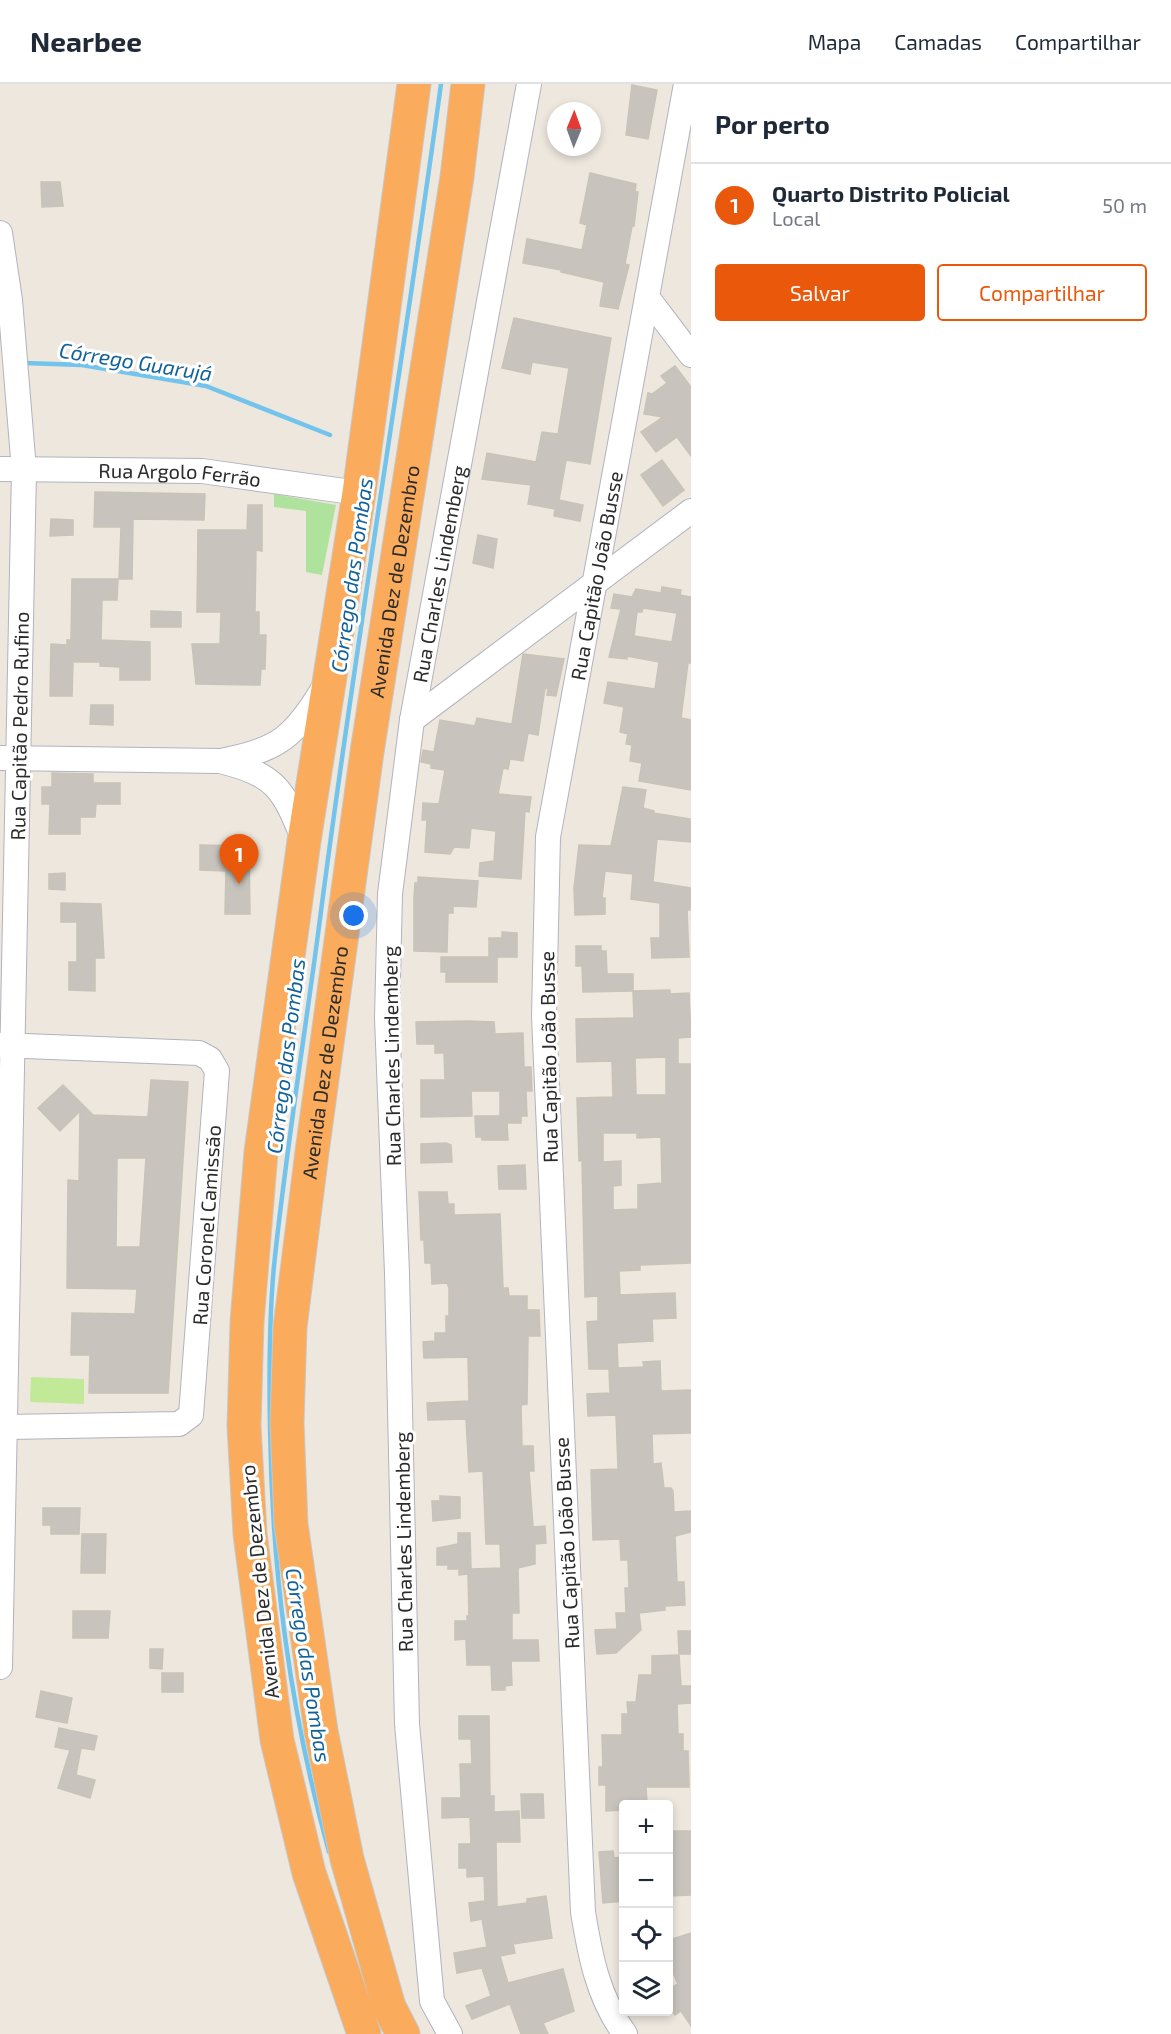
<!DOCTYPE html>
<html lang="pt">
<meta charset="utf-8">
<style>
body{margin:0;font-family:"Exo 2",sans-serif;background:#f2f2f3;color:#1f2937}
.controls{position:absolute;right:18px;bottom:18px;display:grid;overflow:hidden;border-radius:6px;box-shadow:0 3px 9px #0003}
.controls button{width:54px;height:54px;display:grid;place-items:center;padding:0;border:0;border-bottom:2px solid #e0e1e3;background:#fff;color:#1f2937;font:30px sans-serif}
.compass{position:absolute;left:547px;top:18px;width:54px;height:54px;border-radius:50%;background:#fff;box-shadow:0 3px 9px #0003;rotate:1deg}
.you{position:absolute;left:354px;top:832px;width:21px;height:21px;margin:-15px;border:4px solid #fff;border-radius:50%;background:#1a73e8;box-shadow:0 0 0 9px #1a73e833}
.badge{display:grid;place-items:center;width:39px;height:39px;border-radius:50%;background:#ea580c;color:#fff;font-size:20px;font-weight:700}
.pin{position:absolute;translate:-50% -50px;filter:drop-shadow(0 2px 3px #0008)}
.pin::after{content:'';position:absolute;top:32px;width:21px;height:18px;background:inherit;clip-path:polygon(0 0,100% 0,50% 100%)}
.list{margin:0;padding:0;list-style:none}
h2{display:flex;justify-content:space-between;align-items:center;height:78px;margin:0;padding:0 24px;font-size:26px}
h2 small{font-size:20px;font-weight:400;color:#747a83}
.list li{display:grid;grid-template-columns:39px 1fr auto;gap:18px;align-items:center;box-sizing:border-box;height:84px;padding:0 24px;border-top:2px solid #e0e1e3}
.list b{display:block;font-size:22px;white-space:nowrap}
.list p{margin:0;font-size:20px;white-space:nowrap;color:#747a83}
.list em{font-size:20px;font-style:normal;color:#747a83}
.actions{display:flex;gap:12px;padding:18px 24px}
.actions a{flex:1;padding:14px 0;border:2px solid #ea580c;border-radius:6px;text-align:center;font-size:21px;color:#ea580c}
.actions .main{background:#ea580c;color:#fff}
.icon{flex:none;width:33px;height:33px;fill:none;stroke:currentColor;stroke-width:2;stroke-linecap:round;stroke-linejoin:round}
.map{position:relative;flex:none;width:691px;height:1950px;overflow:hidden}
header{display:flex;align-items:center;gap:36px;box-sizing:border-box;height:84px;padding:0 30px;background:#fff;border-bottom:2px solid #e0e1e3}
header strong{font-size:28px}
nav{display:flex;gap:33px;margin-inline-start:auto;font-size:21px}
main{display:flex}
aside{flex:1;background:#fff}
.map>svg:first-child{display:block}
</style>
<header>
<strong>Nearbee</strong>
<nav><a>Mapa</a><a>Camadas</a><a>Compartilhar</a></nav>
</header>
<main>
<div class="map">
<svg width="691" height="1950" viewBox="0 0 691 1950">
<rect width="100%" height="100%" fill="#ede7de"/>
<!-- green -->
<polygon fill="#afe29c" points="274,410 336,421 322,491 306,488 306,427 274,423"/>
<!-- pitch -->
<polygon fill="#c1e998" points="31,1293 84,1295 84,1320 30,1318"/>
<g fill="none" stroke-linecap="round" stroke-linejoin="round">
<!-- stream -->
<g stroke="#73c4ec" stroke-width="4.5">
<polyline points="24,279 82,281 206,302 330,351"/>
<path d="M329,1768c-39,-142 -57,-278 -59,-425 -1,-54 -1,-108 4,-161 12,-116 31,-232 46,-347 36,-279 83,-556 121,-835"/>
</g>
</g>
<!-- building -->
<g fill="#c8c4bd" stroke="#c8c3b7" stroke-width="1.5" fill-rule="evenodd">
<polygon points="632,1 657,6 648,55 626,51"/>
<polygon points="590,89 636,100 635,108 638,108 634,142 632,142 625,180 629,181 618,225 600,222 604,198 561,188 561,186 523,179 527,155 582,166 587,141 580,139"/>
<polygon points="41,98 60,98 63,122 42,123"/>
<polygon points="514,234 611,254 590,380 566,376 559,416 583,421 580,437 554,432 555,425 528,420 531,401 482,395 487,369 536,378 542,348 558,350 569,284 532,278 530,290 502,284"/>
<polygon points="675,282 691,303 691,372 677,353 656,368 641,348 663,333 644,330 648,309 652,310 667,299 661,292"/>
<polygon points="662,376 684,406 663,422 641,391"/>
<polygon points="95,408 205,410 204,436 133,435 132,495 119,495 121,443 94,443"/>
<polygon points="248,421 262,421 262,467 256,466 255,528 259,528 259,551 266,551 265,585 261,585 260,601 196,600 192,560 220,560 221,528 197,528 198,446 247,446"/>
<polygon points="51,435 73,436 73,451 50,452"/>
<polygon points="478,451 497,455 493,484 473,479"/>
<polygon points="72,495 118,495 117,516 102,516 101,556 150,558 150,596 120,596 120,583 100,582 100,578 73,578 72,612 50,612 51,560 67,561 67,556 71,556"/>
<path d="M662,503l19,3 -1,5 11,2v66h-3l-7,55 10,2v70l-52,-9 3,-18 -12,-2 2,-16 -6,-1 2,-10 -8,-2 4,-25 -20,-4 4,-21 47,7 4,-27 -32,-6v3l-18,-2 12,-48 -10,-1 3,-14 18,3 4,-8 25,4zM643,524l34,5 -5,29 -38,-6 3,-24h5z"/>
<polygon points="151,527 181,528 181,543 151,543"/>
<polygon points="523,570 564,575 556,612 547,611 548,605 545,604 538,651 528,649 523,677 510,675 508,685 503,684 498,710 531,713 529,728 525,727 521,795 479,792 480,779 494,777 496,747 471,744 469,764 454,763 450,770 425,768 427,736 422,736 423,719 439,720 445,686 431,684 431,680 421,678 423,666 434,668 440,636 475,642 477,634 512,640"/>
<polygon points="91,621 113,621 113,641 90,640"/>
<polygon points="52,689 93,690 93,699 120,699 120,720 96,720 95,733 80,733 80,750 49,750 50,720 42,720 42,703 52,703"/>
<polygon points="623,703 646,706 643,724 654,727 653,729 690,735 691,758 657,755 653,798 691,804 690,826 687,826 689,873 652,874 651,854 660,854 660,819 631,815 633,790 605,787 602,814 605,814 605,830 575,831 574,804 579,761 611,762"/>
<polygon points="200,761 249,762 250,830 225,830 226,787 200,786"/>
<polygon points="65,789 65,806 49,805 49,790"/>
<polygon points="418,793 478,797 476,823 453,822 453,829 448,829 447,868 414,867 414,814 415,799 418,799"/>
<polygon points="61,819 101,820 104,874 95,874 95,907 69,906 69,878 77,878 77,838 61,838"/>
<polygon points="502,848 517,849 517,873 497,873 497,898 446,898 446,888 441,888 441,873 489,873 489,854 502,854"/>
<polygon points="576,862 601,862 601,867 606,867 607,890 633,890 633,907 583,908 582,882 576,882"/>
<path d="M670,906v4l19,-1 2,44 -13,1v26h13v199l-51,2v5l-21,1 1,24 55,-2 1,25 -24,1 1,22 -36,2 1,25 26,-1 -1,-5 17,-1 1,30 30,-1v43l-39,1 1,30 8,-1 3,25h7l2,3 1,21 17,-1v21l-16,4 2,46h7l1,23 -20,1v4l-26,3 2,17 -25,23 -19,1 -2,-24 22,-1 -1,-16h10l-1,-25h4l-1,-28h-7l-1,-21 -27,1 -2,-70 27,-1 -1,-28 -1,-26 -28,1 -1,-22 23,-1 -1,-24h-20l-2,-47 11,-1v-25l-13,1 -3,-137 -3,1 -2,-63 36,-1 -1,-36 -35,1 -1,-43 58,-1 -1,-27zM666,973v38h-30l-1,-37zM603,1049h34v5l24,-1 1,46 -24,2v24l-25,1v-24l8,-1v-24l-18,1z"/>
<polygon points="469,937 494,938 495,950 523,949 524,983 531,983 532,1007 526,1007 527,1032 521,1032 521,1039 507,1039 508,1056 482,1056 482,1053 476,1053 475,1032 500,1032 500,1007 471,1007 472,1032 421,1033 421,996 445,996 444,969 435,969 435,960 417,960 416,938"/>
<path d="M151,996l37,2 -20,311h-79l1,-38h-19l1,-42 63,1 2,-25 -70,-1 1,-108 11,1 1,-70 -20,20 -22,-23 25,-23 30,30 55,2zM117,1074h29l-6,89h-24z"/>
<polygon points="446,1059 451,1061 452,1078 421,1079 421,1060"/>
<polygon points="525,1081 526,1105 499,1105 498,1082"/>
<polygon points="419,1108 447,1108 448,1120 454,1120 454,1131 500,1130 503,1204 508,1204 509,1212 527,1212 527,1226 539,1226 540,1252 528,1252 527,1320 521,1321 522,1362 533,1362 534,1387 529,1387 533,1443 545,1442 546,1459 535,1460 535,1480 518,1484 519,1529 512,1529 512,1556 538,1556 539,1577 511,1577 512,1601 505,1602 505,1606 492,1606 491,1581 467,1581 466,1555 455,1556 455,1537 467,1537 467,1532 469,1532 468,1490 459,1491 459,1485 448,1485 448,1481 437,1481 437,1464 458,1460 458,1449 470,1449 471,1485 501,1484 500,1460 486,1460 483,1387 469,1388 466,1335 428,1336 427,1319 469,1317 468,1273 424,1274 423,1258 435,1257 435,1249 446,1249 446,1232 449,1232 449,1204 447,1199 432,1200 431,1179 425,1179 424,1156 421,1156"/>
<polygon points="440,1412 460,1413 460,1434 433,1437 432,1417 440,1417"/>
<polygon points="43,1424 80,1424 79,1450 51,1450 51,1441 43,1441"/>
<polygon points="82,1450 106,1450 105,1489 81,1489"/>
<polygon points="73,1527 110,1527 108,1554 73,1554"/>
<polygon points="678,1547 691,1547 691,1570 679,1570"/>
<polygon points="150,1565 163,1565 162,1585 150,1584"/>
<polygon points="679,1571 681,1602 691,1602 691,1619 677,1620 678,1650 683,1650 683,1667 688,1667 689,1703 646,1703 647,1720 624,1720 622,1726 606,1727 606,1701 599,1701 599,1683 603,1683 602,1651 622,1651 622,1630 628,1630 627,1618 636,1618 639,1591 652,1591 652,1572"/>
<rect x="162" y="1589" width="21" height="19"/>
<polygon points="41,1607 72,1614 67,1639 36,1633"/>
<polygon points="459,1632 489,1632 490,1712 494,1712 494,1728 519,1727 520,1758 496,1758 497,1823 527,1819 527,1815 546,1812 552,1854 513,1860 515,1869 500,1872 508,1899 563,1885 574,1927 543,1939 548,1950 521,1950 510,1920 472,1935 466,1922 491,1912 482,1884 457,1889 454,1869 487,1863 482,1835 471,1837 469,1819 485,1817 484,1792 467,1793 467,1784 459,1784 459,1760 471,1760 470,1733 442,1734 442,1714 461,1714 460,1680 472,1680 471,1655 459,1655"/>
<polygon points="59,1644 97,1652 94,1666 81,1664 76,1691 95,1696 90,1714 58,1704 70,1666 55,1663"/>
<polygon points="521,1710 543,1710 544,1734 522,1734"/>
<polygon points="669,1747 691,1747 691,1811 669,1812"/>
<polygon points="613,1767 614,1774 624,1773 624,1817 603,1819 599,1768"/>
<polygon points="691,1849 691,1942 681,1927 675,1931 669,1921 669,1905 678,1900 669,1879 669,1856"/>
</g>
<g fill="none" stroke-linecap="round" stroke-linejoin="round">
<!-- minor casing -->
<g stroke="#b1b3be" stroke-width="26">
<g id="minor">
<polyline points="0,149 10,216 24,386 0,1583"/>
<polyline points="647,213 691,271"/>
<path id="s1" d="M0,385l202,2 157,22"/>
<polyline points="412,636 691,427"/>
<path d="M0,674l220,3c56,14 63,27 84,80"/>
<path d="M225,676c53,-10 70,-24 98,-71"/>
<polyline points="0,961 199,969 210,975 217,987 191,1331 179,1340 6,1343"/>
<path id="s2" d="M450,1950l-18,-33 -25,-277 -10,-451 -10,-255 3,-124 22,-174 117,-636"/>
<path id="s3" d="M625,1950c-27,-36 -35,-79 -42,-122l-39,-896 4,-179 138,-753"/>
</g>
</g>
<!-- highway casing -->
<g stroke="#c8c8c8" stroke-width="35">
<g id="highway">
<polyline points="364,1950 309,1789 277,1656 250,1450 244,1342 247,1238 261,1068 304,757 359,409 414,0"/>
<path id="s4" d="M403,1950l-14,-27 -42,-148 -26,-128 -30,-207 -4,-101 3,-96 22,-175 55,-400 90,-575 11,-93"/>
</g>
</g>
<!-- minor -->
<use href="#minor" stroke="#fff" stroke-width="24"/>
<!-- highway -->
<use href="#highway" stroke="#faab5b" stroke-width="33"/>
</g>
<g text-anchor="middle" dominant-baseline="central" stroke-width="6" stroke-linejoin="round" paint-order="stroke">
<!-- street labels -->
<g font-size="20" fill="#2b2b2b" stroke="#fff">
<text stroke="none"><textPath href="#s1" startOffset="180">Rua Argolo Ferrão</textPath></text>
<text stroke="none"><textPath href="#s2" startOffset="1470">Rua Charles Lindemberg</textPath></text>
<text stroke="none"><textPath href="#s3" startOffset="1472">Rua Capitão João Busse</textPath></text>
<text stroke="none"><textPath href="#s4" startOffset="1474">Avenida Dez de Dezembro</textPath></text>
<text transform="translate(19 642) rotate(-89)">Rua Capitão Pedro Rufino</text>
<text transform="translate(391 972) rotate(-91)">Rua Charles Lindemberg</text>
<text transform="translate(548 973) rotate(-91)">Rua Capitão João Busse</text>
<text stroke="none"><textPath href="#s4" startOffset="988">Avenida Dez de Dezembro</textPath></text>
<text transform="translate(206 1141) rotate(-86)">Rua Coronel Camissão</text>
<text transform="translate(403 1458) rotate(-91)">Rua Charles Lindemberg</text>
<text transform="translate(566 1459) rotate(-93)">Rua Capitão João Busse</text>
<text transform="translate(259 1498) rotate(-96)">Avenida Dez de Dezembro</text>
</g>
<!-- water labels -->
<g font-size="21" font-style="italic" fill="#11619a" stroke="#fff">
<text transform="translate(136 277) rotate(9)">Córrego Guarujá</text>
<text transform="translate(351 491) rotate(-82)">Córrego das Pombas</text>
<text transform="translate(285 972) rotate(-83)">Córrego das Pombas</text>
<text transform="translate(309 1581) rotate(81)">Córrego das Pombas</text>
</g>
</g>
</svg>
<div class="controls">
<button>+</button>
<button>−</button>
<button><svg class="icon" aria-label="locate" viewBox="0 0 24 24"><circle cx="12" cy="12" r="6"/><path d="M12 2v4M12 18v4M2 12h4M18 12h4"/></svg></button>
<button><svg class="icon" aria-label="layers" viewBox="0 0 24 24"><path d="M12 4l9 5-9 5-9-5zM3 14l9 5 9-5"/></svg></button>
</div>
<svg class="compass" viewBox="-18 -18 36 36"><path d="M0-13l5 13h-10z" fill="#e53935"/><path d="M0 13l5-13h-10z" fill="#747a83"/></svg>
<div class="you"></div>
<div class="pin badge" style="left:239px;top:800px">1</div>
</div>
<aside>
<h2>Por perto<small></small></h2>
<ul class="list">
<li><span class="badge">1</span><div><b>Quarto Distrito Policial</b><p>Local</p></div><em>50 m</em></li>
</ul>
<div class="actions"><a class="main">Salvar</a><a>Compartilhar</a></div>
</aside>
</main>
